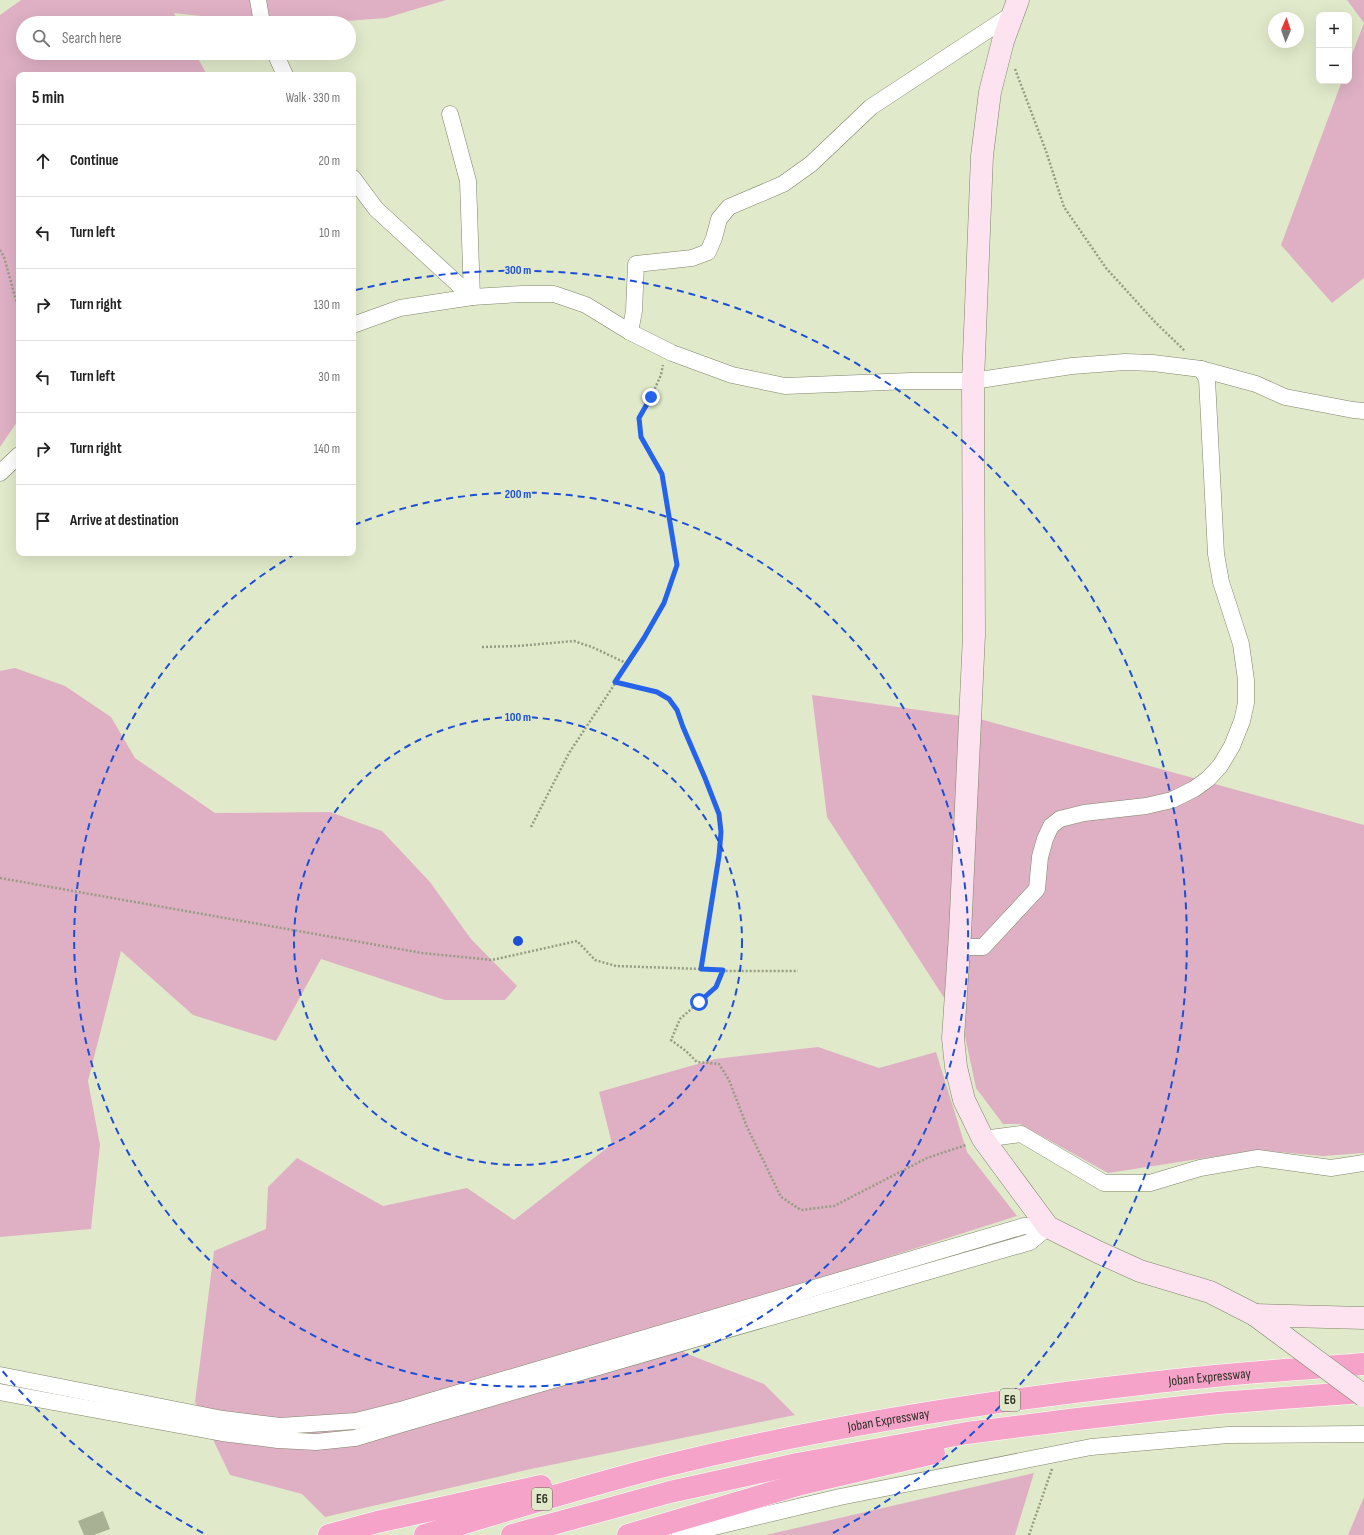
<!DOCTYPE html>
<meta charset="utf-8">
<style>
body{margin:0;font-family:"Sofia Sans Condensed",sans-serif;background:#f6f6f6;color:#222}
.controls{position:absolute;right:12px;top:12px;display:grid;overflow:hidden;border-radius:8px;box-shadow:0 4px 16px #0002}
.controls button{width:36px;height:36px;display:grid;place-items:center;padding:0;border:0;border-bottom:1px solid #e0e0e0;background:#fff;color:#222;font:20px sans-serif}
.compass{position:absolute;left:1268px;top:12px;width:36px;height:36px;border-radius:50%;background:#fff;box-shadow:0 4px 16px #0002;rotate:2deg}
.stop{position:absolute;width:12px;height:12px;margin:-9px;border:3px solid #2563eb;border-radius:50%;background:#fff}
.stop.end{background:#2563eb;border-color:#fff;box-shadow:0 1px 4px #0008}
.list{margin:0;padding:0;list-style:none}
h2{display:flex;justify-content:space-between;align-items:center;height:52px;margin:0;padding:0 16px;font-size:17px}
h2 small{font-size:13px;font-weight:400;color:#767676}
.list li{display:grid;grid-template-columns:26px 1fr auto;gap:12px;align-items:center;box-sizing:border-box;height:72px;padding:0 16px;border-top:1px solid #e0e0e0}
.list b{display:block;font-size:15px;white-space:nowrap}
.list em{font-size:13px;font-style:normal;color:#767676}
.icon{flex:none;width:22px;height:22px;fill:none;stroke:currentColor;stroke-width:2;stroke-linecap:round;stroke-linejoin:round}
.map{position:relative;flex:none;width:1364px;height:1535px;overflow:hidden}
.search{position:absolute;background:#fff;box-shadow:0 4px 16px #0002;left:16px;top:16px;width:340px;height:44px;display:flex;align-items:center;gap:10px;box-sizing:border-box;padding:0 14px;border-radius:22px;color:#767676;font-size:15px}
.panel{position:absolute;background:#fff;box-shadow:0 4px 16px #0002;left:16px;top:72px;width:340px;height:484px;border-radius:8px}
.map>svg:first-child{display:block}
</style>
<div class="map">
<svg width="1364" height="1535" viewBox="0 0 1364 1535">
<rect width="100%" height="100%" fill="#e0eaca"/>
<!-- green -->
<g fill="#dfb0c4">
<polygon points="21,0 446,0 386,18 321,23 266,23 174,13 179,23 23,23 23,53 195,53 207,75 19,75 19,419 0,447 0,15"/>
<polygon points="1347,0 1364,0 1364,278 1332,303 1281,245 1342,81 1349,81 1349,62 1364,23"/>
<polygon points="15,668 65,686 111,717 135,758 215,813 330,812 382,831 430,882 471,939 517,986 505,1000 445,1000 321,959 276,1041 193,1015 121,951 88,1081 100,1145 91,1229 0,1237 0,671"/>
<polygon points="812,695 976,718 1364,825 1364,1153 1323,1156 1257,1150 1108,1173 1020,1124 1003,1124 976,1088 963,1027 827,817"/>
<polygon points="818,1047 879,1068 936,1052 967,1152 1017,1216 671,1326 685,1353 764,1384 795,1415 531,1469 325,1517 302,1494 230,1475 195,1402 214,1251 266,1229 268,1187 297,1158 383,1206 467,1188 514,1220 612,1144 599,1092 715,1059"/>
<polygon points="1034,1473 1015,1535 766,1535"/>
<polygon points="1364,1497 1364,1535 1348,1535"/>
</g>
<!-- building -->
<polygon fill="#a8b193" points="103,1511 110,1529 94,1535 84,1535 78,1521"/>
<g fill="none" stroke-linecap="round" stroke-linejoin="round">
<!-- street casing -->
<g stroke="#7d8569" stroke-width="17">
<g id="street">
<polyline points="258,0 262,23"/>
<polyline points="275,53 285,75"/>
<polyline points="450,114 468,181 472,297"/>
<polyline points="353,178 376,209 472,297"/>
<polyline points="353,325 400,308 472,297 522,294 554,294 586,305 630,332 672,353 732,375 785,386 911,381 973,381 1072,366 1125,362 1153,363 1201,369 1256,384 1285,397 1353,410 1364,411"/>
<polyline points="630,332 634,311 636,264 692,258 708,252 714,238 719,219 729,207 783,184 811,164 871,107 1014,13"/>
<polyline points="0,473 19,455"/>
<polyline points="959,947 983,947 1037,889 1040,857 1045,839 1051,826 1060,819 1084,813 1146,806 1172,800 1194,789 1208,779 1220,766 1232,746 1242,721 1246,703 1246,680 1241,644 1221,582 1216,554 1207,379 1201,369"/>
<polyline points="983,1139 1021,1134 1104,1183 1150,1183 1200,1168 1258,1158 1331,1168 1364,1163"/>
<polyline points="0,1375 223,1419 280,1426 356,1421 404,1409 1024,1226 1048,1227"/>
<polyline points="0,1392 222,1433 278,1440 316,1442 355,1438 405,1423 1030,1242 1048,1227"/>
<polyline points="680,1535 840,1497 1091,1447 1228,1435 1364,1434"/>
</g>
</g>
<!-- secondary casing -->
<g stroke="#7d8569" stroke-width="23">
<g id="secondary">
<polyline points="1018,0 1003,41 990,92 982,156 973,381 974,635 960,934 953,1038 956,1067 964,1100 983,1139 1048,1227 1098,1252 1140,1271 1210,1292 1255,1315 1286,1338"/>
<polyline points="1255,1315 1364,1318"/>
</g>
</g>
<!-- highway casing -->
<g stroke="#fff" stroke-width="23">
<g id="highway">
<polyline points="329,1535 377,1522 541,1486"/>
<path id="s1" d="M425,1535c78,-24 156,-48 235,-68 149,-37 302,-62 455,-80 33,-4 67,-8 100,-11 50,-5 99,-8 149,-12"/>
<polyline points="512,1535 670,1492 797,1464 967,1433 1069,1420 1218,1403 1364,1392"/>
<polyline points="628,1535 801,1484 934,1453"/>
</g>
</g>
<!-- path -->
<g stroke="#959c84" stroke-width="2.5" stroke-dasharray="2 2" stroke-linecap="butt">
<polyline points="1015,69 1046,151 1064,207 1106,268 1155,322 1185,351"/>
<polyline points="0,250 4,257 19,311"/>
<polyline points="482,647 518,646 574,641 592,647 628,664"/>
<polyline points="615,682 657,692 669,699 677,711 683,727 719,815 721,832 719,856 701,969 723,971 798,971"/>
<polyline points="531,827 569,753 628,664 664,603 677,565 662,474 641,437 639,418 651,397 661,375 663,365"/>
<polyline points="0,878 422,953 492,960 577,941 595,960 616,966 701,969"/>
<polyline points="723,971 716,987 680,1019 671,1040 686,1051 697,1062 719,1064 729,1080 747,1127 781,1197 801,1210 834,1206 927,1158 966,1145"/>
<polyline points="1029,1535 1052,1469"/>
</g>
<!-- street -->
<use href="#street" stroke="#fff" stroke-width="16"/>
<!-- secondary -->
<use href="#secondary" stroke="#fce3ef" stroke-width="22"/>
<!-- highway -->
<use href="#highway" stroke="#f6a3c9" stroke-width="22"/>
<!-- secondary-bridge casing -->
<g stroke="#7d8569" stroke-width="23" stroke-linecap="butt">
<polyline id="secondary-bridge" points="1286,1338 1364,1396"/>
</g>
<!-- secondary-bridge -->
<use href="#secondary-bridge" stroke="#fce3ef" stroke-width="22"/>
</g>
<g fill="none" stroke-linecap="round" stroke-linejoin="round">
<!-- route -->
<polyline stroke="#2563eb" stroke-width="5" points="651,397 639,418 641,437 662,474 677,565 664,603 644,638 615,682 657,692 669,699 677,710 683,727 705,778 719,814 721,832 719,856 701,969 723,970 716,987 699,1002"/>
</g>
<!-- distance rings -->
<g fill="none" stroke="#1d4ed8" stroke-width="2" stroke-dasharray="7 5">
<circle cx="518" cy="941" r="224"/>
<path d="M354 525A447 447 0 1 1 295 554"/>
<path d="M203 1533A671 671 0 0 1 0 1368M356 290A671 671 0 0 1 833 1533"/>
</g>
<g text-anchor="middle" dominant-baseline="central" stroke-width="3" stroke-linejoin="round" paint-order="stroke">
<!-- shield labels -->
<g fill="#e0eaca" stroke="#646957" stroke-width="1">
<rect x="1000" y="1389" width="20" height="22" rx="3"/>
<rect x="532" y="1488" width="20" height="22" rx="3"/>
</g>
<g font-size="13" font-weight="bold" fill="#2f3226">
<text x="1010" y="1400">E6</text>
<text x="542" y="1499">E6</text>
</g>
<!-- street labels -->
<g font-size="14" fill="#2f3226" stroke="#e0eaca">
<text stroke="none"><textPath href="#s1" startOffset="802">Joban Expressway</textPath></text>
<text stroke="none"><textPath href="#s1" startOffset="478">Joban Expressway</textPath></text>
</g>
</g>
<circle cx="518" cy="941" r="6" fill="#1d4ed8" stroke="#e0eaca" stroke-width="2"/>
<g font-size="12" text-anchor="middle" font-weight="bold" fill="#1d4ed8" stroke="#e0eaca" stroke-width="3" stroke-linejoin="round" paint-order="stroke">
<text x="518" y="274">300 m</text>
<text x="518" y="498">200 m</text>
<text x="518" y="721">100 m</text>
</g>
</svg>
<div class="controls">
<button>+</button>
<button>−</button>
</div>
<svg class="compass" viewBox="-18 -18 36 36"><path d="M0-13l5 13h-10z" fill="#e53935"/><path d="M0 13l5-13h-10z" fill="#767676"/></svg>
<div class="stop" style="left:699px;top:1002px"></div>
<div class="stop end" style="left:651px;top:397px"></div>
<div class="search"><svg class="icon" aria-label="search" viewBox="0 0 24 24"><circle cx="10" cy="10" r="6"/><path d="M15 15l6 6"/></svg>Search here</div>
<section class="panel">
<h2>5 min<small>Walk · 330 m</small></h2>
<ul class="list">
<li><svg class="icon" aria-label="ahead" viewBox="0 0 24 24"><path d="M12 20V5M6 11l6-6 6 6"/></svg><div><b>Continue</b></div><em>20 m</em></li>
<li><svg class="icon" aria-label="left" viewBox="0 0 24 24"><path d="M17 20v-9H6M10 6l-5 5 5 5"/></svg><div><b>Turn left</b></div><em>10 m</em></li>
<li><svg class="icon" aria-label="right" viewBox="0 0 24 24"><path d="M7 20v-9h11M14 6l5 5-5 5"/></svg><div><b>Turn right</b></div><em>130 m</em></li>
<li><svg class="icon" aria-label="left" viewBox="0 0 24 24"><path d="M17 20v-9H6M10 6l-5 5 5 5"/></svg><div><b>Turn left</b></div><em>30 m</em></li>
<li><svg class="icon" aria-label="right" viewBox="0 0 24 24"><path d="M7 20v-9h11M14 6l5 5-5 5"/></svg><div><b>Turn right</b></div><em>140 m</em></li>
<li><svg class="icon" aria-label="arrive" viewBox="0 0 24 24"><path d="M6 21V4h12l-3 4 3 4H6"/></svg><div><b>Arrive at destination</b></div></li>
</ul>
</section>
</div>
